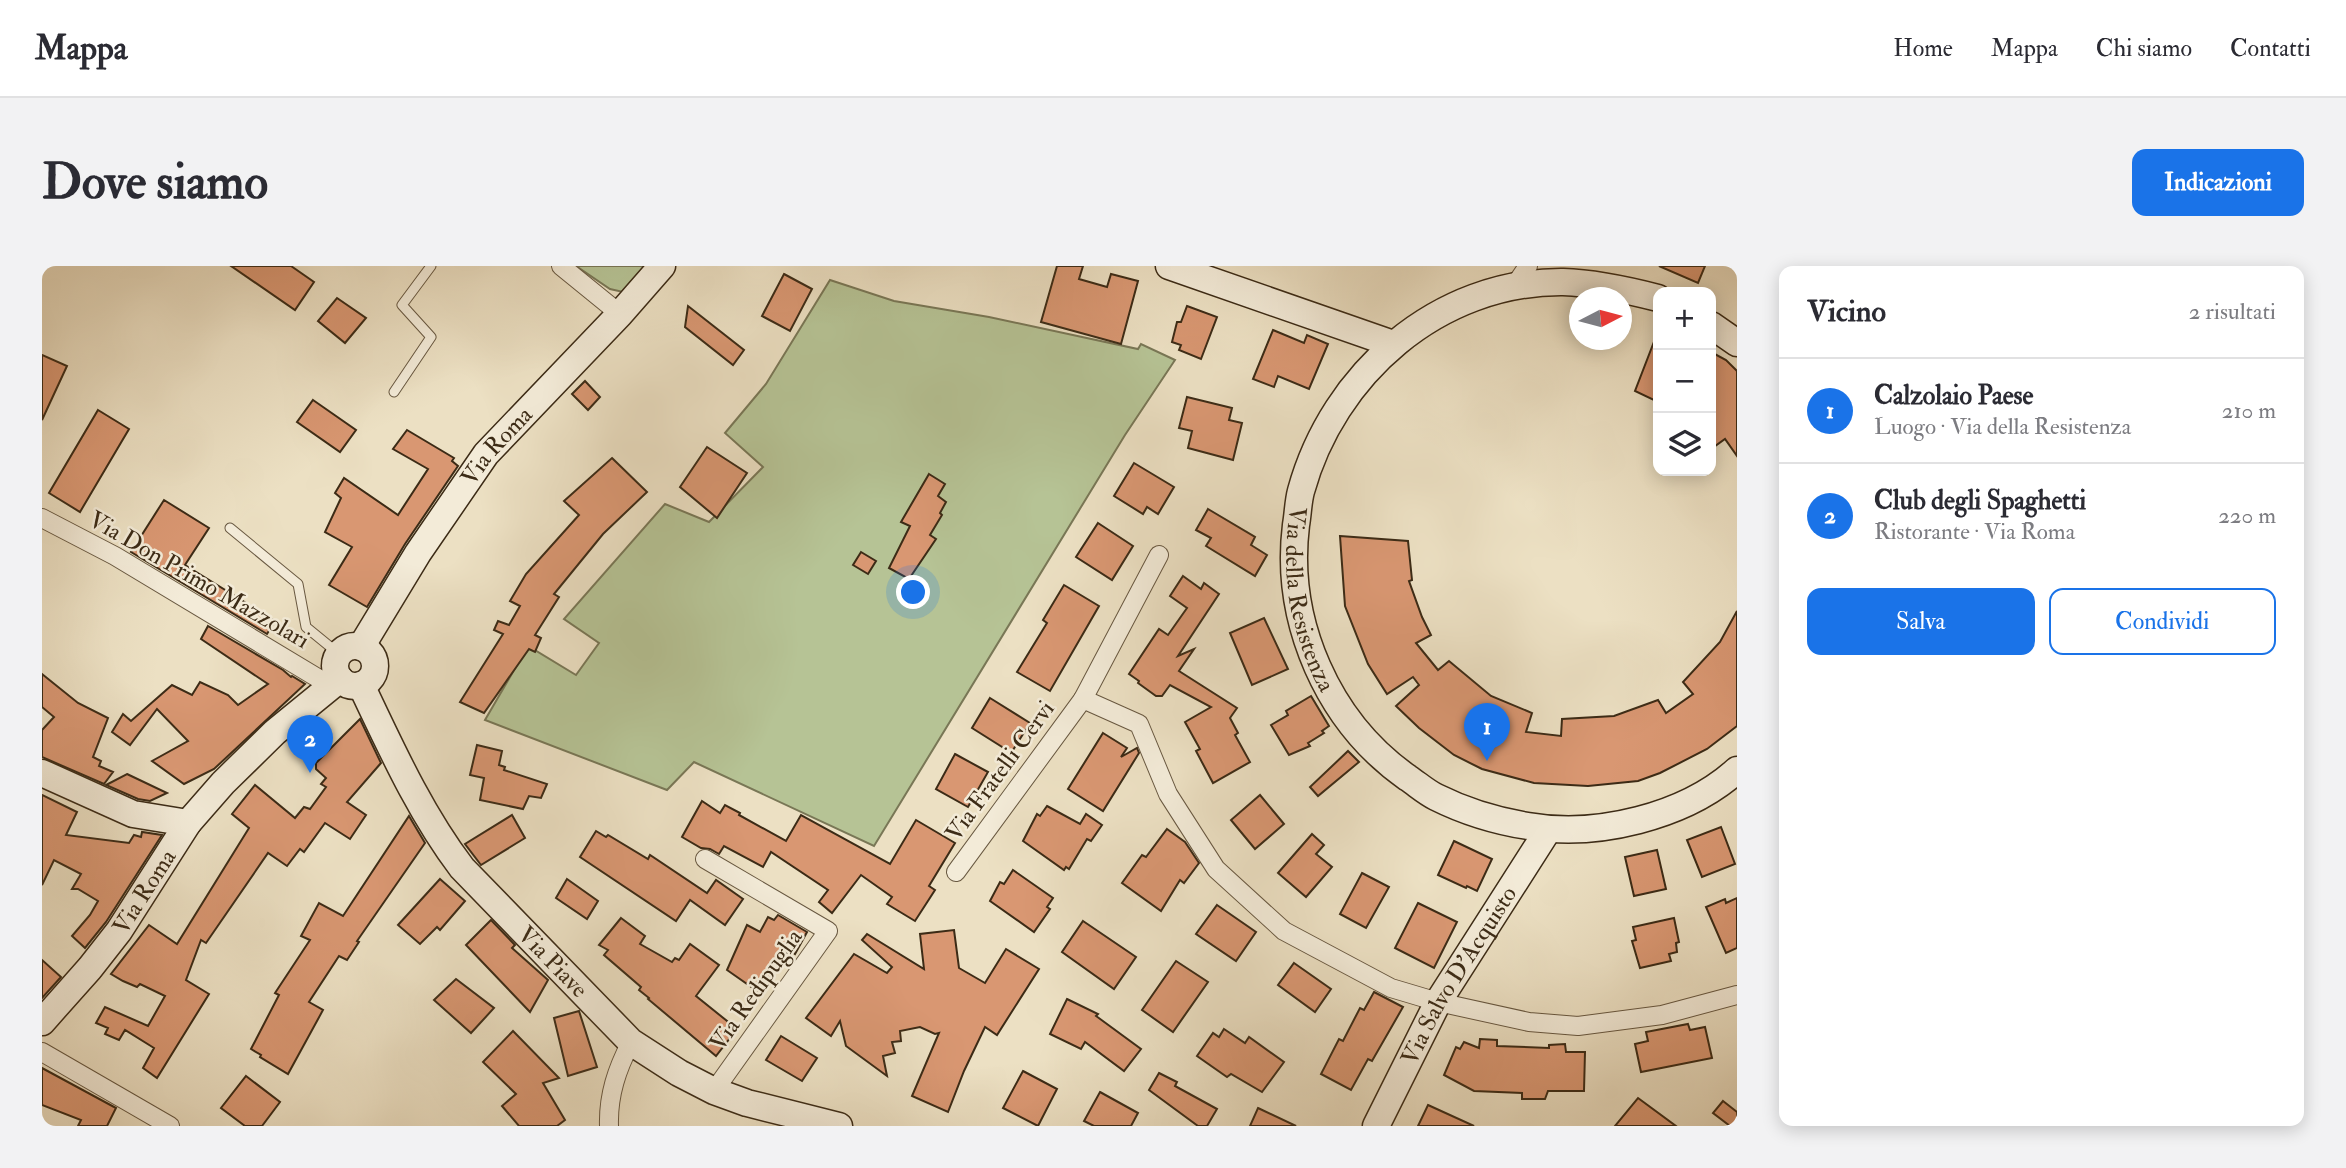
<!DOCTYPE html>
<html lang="it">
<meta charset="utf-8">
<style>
body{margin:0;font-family:"IM FELL Double Pica",serif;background:#f2f2f3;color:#2b2b33}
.controls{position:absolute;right:21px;top:21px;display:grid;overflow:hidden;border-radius:14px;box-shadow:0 4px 18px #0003}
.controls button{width:63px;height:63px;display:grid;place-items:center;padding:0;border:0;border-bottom:2px solid #e1e1e2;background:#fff;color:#2b2b33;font:35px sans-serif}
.compass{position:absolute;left:1527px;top:21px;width:63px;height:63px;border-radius:50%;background:#fff;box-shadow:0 4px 18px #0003;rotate:84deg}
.you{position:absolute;left:872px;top:327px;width:24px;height:24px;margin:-18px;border:5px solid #fff;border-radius:50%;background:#1a73e8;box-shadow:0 0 0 10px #1a73e833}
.badge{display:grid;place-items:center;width:46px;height:46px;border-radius:50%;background:#1a73e8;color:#fff;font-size:23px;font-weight:700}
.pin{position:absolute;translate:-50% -58px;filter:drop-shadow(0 2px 4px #0008)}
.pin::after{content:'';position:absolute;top:37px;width:24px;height:21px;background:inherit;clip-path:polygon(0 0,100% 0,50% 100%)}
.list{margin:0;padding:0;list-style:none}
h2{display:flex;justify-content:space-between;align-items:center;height:91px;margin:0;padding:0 28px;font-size:30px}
h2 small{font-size:23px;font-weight:400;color:#7c7c81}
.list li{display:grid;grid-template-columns:46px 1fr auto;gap:21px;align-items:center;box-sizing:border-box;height:105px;padding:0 28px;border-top:2px solid #e1e1e2}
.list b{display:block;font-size:26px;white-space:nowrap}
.list p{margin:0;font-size:23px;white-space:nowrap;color:#7c7c81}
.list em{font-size:23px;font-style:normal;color:#7c7c81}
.actions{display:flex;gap:14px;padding:21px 28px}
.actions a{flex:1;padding:16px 0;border:2px solid #1a73e8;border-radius:14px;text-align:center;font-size:24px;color:#1a73e8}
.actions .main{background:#1a73e8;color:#fff}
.icon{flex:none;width:38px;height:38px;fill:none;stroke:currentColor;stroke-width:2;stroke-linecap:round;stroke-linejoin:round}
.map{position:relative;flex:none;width:1695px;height:860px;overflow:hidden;border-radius:14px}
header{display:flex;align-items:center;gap:42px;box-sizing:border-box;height:98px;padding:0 35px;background:#fff;border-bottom:2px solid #e1e1e2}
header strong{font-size:33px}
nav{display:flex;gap:38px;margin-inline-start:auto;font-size:24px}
.intro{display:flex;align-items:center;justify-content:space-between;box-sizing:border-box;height:168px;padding:0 42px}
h1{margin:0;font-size:49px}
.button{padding:18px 32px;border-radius:14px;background:#1a73e8;color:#fff;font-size:24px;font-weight:700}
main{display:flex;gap:42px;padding:0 42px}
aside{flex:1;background:#fff;border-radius:14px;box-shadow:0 4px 18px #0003}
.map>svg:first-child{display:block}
</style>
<header>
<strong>Mappa</strong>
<nav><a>Home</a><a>Mappa</a><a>Chi siamo</a><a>Contatti</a></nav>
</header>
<div class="intro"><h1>Dove siamo</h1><a class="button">Indicazioni</a></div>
<main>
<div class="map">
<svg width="1695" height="860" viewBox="0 0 1695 860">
<rect width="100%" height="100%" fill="#ece0c3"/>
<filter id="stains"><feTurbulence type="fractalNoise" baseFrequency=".00286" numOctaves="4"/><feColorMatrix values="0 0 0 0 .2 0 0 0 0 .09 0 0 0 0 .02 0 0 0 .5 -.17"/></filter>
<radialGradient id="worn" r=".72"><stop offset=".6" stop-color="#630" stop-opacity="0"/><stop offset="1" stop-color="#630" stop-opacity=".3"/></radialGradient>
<!-- green -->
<g fill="#b6c395" stroke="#797756" stroke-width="2">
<polygon points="534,0 616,0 581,26 568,23"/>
<polygon points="788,14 852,35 947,51 1096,83 1099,78 1133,94 1083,169 832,580 652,496 625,524 443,454 486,380 534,409 557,377 522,353 623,238 667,256 721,201 683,167 724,118"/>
</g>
<!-- building -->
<g fill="#d99772" stroke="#3c2b16" stroke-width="2">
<polygon points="189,0 249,0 272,16 253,44"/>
<polygon points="1015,0 1041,0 1037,13 1065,21 1069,8 1096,15 1079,78 999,56"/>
<polygon points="1617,0 1663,0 1656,17"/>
<polygon points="742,8 770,23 748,65 720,50"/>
<polygon points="295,32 324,52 303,77 276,55"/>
<polygon points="646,40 702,84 691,99 643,61"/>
<polygon points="1145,40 1175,51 1159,93 1137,84 1139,79 1130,76 1135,56 1139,56"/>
<polygon points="1231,64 1262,77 1265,69 1286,78 1267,123 1236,110 1232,121 1211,113"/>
<polygon points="1615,68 1616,68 1616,136 1593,125"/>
<polygon points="1669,86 1684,94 1695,105 1695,190 1683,173 1669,183"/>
<polygon points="0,89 25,100 0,154"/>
<polygon points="543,115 558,131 546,144 530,128"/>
<polygon points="1145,131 1190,142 1187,154 1200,157 1191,194 1146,182 1150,165 1137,162"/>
<polygon points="271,134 314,164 298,186 255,156"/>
<polygon points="56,144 87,163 38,246 7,227"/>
<polygon points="365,164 412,192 410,195 416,200 363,278 325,341 287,319 310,281 283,266 299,232 293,227 302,212 356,249 386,203 351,183"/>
<polygon points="665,181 705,207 675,252 638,221"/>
<polygon points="570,192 605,226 561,268 512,328 517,331 493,369 499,372 493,386 487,383 442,447 418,436 461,368 452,364 456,355 467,359 478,340 468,335 484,308 537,249 522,235"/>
<polygon points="1092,197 1132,221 1116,248 1105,241 1101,248 1072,230"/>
<polygon points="887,208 903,218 896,230 904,236 898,247 900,249 888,269 894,273 867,313 847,302 868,260 859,256"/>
<polygon points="122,234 167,262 143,299 233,355 225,368 89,286"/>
<polygon points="1166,243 1213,271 1209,279 1225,289 1213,310 1164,280 1169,272 1154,264"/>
<polygon points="1056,257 1091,280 1070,314 1034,291"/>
<polygon points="1298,270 1366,275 1370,314 1367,315 1380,351 1389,369 1374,377 1396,404 1407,395 1449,430 1490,447 1484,466 1519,470 1520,453 1572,450 1616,434 1624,447 1651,428 1641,416 1678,376 1695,345 1695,460 1665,483 1618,507 1596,515 1546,520 1492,517 1440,503 1412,489 1377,462 1354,440 1377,419 1371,411 1345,428 1326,398 1303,340"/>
<polygon points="819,286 834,295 826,308 811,299"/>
<polygon points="1141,310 1159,323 1162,317 1177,328 1136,390 1152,383 1137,405 1195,442 1188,452 1196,467 1193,469 1208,496 1171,517 1154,485 1158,483 1143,456 1169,441 1128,419 1120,430 1114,430 1096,417 1097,415 1087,408 1117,363 1126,369 1145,342 1128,330"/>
<polygon points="1022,319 1057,340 1008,425 975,406 1005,357 1001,354"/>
<polygon points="1222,352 1246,403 1210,419 1188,367"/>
<polygon points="166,360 241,404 249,411 250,410 263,418 172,503 142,518 110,495 146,475 115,443 88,479 70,466 81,448 89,455 130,419 150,429 158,416 186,429 196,439 226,418 159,373"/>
<polygon points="0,408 36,437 66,452 51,491 59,495 57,500 71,506 62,518 0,491 0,464 12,451 0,441"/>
<polygon points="1269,430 1287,460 1280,465 1282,467 1266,477 1268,480 1247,489 1229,459 1246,449 1244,445"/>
<polygon points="948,432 988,457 971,484 965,484 930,462"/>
<polygon points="318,453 339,497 305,536 324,549 308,573 283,557 262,586 258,583 245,600 226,587 164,677 159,674 144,714 167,728 115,812 101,802 112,782 83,764 77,774 63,768 66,762 54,757 63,741 106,760 123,730 98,718 95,721 81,715 69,708 107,659 135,678 207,562 190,548 213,519 253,552 262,541 268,543 284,521 279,518 284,512 274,503 274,497"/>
<polygon points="1061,467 1085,482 1079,491 1095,482 1097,487 1061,545 1026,523"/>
<polygon points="435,479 460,485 457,499 463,501 462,504 505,518 499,532 487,530 481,543 438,534 442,512 428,509"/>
<polygon points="1306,485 1317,496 1276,530 1268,521"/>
<polygon points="913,488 946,506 926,541 894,523"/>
<polygon points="85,508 125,527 108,535 96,533 64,519"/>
<polygon points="0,529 35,546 24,569 87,577 92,569 99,571 100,566 120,569 64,656 43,682 30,670 48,649 56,635 36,623 30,623 39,608 12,594 0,619"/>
<polygon points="1218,529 1242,558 1213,583 1189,554"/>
<polygon points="660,535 678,547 683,539 698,547 697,549 744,575 759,549 848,598 874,554 913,577 887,620 893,624 873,655 845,638 850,631 819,609 790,647 777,636 786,624 729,586 721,601 682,580 677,588 668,583 659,582 640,571"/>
<polygon points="1005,540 1038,558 1044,548 1060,559 1049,575 1045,573 1027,603 1024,601 1022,604 981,575 995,548 998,550"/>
<polygon points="470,549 483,572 439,599 423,578"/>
<polygon points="367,550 383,577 315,675 317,676 305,694 297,690 267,736 281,744 246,808 218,791 219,789 209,783 237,729 233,727 268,674 259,670 277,637 301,650"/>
<polygon points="1679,561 1693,598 1660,611 1645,574"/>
<polygon points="1125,563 1143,576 1157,597 1142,617 1138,614 1119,645 1080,617 1100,589 1104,591"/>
<polygon points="554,565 564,571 566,569 606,593 608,589 665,627 674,614 701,633 683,659 648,634 634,655 538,591"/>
<polygon points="1270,568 1282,579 1274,588 1290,601 1264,631 1236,607"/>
<polygon points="1412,575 1450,593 1435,625 1425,620 1424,622 1396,609"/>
<polygon points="1615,584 1624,623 1592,630 1583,591"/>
<polygon points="971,604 1011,632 1005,641 1008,643 992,666 948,635 958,616 962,618"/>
<polygon points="1320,607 1347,621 1324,662 1298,648"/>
<polygon points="398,613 423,635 398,664 395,661 378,678 356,659"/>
<polygon points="525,613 556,635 545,653 514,632"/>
<polygon points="1695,632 1695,682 1684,687 1664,641 1683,633 1684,637"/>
<polygon points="1376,637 1415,656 1392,702 1353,682"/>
<polygon points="1175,639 1214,666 1194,695 1154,668"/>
<polygon points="736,649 765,666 753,688 747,684 718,727 685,704 705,659 718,666 726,651 732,654"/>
<polygon points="579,652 603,670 598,678 630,696 633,692 637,694 648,678 677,699 654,730 695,763 674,790 606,733 607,732 597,724 599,721 562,689 566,684 557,679"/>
<polygon points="1632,652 1637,676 1634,677 1635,686 1627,688 1629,695 1598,702 1590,675 1594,674 1591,661"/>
<polygon points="449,654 473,679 470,682 506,714 488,746 424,679"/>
<polygon points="1041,655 1094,691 1072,723 1020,686"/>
<polygon points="912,664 917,702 943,717 964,683 997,703 955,769 943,761 922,805 906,846 870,830 897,767 893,768 878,761 858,765 859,775 850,776 853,787 841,790 845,810 804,780 798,755 789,770 764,752 812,688 845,707 850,701 820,674 825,668 882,703 878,668"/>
<polygon points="0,694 19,711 0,732"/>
<polygon points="1134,695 1166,716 1131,766 1100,744"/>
<polygon points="1252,697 1289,723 1273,746 1236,719"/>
<polygon points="414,713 452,742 429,767 392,734"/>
<polygon points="1332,726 1361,741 1330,795 1326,793 1309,824 1279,808 1297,773 1301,775 1318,742 1322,744"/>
<polygon points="1025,733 1056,748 1054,750 1099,783 1082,805 1043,776 1039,783 1008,768"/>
<polygon points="537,745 555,801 526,810 512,752"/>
<polygon points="1646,758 1648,764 1663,761 1670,792 1599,806 1593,778 1606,775 1604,766"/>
<polygon points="1182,763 1203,777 1207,771 1242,796 1220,826 1189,808 1185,811 1155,790 1171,767 1177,771"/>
<polygon points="471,765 517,812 501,817 523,854 515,860 477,860 460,840 474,828 441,796"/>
<polygon points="739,770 775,792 760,815 724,794"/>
<polygon points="1438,773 1455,774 1455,780 1507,782 1507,779 1523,778 1524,786 1543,786 1542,825 1506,825 1503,833 1480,833 1480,827 1432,825 1402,809 1414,781 1418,783 1422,776 1437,782"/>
<polygon points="0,802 74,842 65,860 36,860 39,854 0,839"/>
<polygon points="981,805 1015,823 996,860 961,842"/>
<polygon points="1117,807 1135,816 1133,820 1175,843 1165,860 1156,860 1107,824"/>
<polygon points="204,810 238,836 220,860 203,860 179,842"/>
<polygon points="1058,826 1096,847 1089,860 1052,860 1042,855"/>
<polygon points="1596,832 1634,860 1573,860"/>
<polygon points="1681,835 1695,846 1695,860 1688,860 1671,847"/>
<polygon points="1386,839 1432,860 1376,860"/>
<polygon points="1216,842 1254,860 1208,860"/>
</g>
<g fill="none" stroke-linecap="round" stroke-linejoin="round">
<!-- lane casing -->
<g stroke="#685841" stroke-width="11">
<g id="lane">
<polyline points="352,126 389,71 360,39 389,0"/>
<polyline points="188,262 256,318 264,361 297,388"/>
</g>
</g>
<!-- street casing -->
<g stroke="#685841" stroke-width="20">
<g id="street">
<polyline points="519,0 578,48"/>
<polyline points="1471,22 1486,0"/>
<polyline points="0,252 73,290 289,420"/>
<polyline points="1117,289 1041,433 1097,458 1126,528 1174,603 1242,665 1349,722 1396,736 1487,756 1536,760 1620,749 1695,729"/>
<polyline points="663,593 786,665 672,825"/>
<polyline points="914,606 1041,433"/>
<polyline points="0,786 128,860"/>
<path d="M567,860c-1,-31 8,-57 22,-84"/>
</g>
</g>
<!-- secondary casing -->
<g stroke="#3c2b16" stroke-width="29">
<g id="secondary">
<polyline points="1127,0 1351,78"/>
<path id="s1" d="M1616,32c-31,-8 -62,-15 -95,-16 -125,-1 -230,92 -262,209 -3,11 -3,23 -5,34 -12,97 32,197 112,253 9,6 18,14 28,19 30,15 60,24 92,29 68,12 157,-9 209,-56"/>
<polyline points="1669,59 1695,77"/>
<circle cx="313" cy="400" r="20"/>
<path id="s2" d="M319,381l57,-94 68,-99 134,-140 42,-48"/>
<path id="s3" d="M319,419c30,63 59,128 101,183l169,174 48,31 35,18 33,12 92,23"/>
<polyline points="0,507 91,548 146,557"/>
<path id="s4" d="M0,756l48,-54 29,-37 69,-108 35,-40 52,-51 65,-53"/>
<path id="s5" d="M1334,860l62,-124 110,-172"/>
</g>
</g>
<!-- lane -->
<use href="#lane" stroke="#f3ebd8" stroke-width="9"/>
<!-- street -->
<use href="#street" stroke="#f3ebd8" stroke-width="18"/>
<!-- secondary -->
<use href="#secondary" stroke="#f3ebd8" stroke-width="26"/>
</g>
<g text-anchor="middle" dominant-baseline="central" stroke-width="5" stroke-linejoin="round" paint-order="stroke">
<!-- street labels -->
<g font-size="24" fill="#3c2b16" stroke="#f3ebd8">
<text stroke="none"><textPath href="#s2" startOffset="243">Via Roma</textPath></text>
<text transform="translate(157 314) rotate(30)">Via Don Primo Mazzolari</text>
<text stroke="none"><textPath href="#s1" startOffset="567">Via della Resistenza</textPath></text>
<text transform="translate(958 505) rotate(-54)">Via Fratelli Cervi</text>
<text stroke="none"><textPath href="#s4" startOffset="166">Via Roma</textPath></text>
<text stroke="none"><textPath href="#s3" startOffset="340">Via Piave</textPath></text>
<text stroke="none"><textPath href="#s5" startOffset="172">Via Salvo D'Acquisto</textPath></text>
<text transform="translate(714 724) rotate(-55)">Via Redipuglia</text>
</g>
</g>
<rect width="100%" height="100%" filter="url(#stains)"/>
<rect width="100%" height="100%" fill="url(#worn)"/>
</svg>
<div class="controls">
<button>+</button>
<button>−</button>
<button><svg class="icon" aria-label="layers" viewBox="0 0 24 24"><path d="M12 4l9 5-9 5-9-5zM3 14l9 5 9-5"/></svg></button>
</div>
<svg class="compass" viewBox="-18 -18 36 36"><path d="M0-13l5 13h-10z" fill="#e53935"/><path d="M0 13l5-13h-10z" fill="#7c7c81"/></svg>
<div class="you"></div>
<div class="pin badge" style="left:1445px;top:495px">1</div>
<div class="pin badge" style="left:268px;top:507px">2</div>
</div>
<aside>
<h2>Vicino<small>2 risultati</small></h2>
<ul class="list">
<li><span class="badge">1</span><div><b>Calzolaio Paese</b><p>Luogo · Via della Resistenza</p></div><em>210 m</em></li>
<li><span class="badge">2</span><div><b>Club degli Spaghetti</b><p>Ristorante · Via Roma</p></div><em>220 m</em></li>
</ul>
<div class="actions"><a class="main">Salva</a><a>Condividi</a></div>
</aside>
</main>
